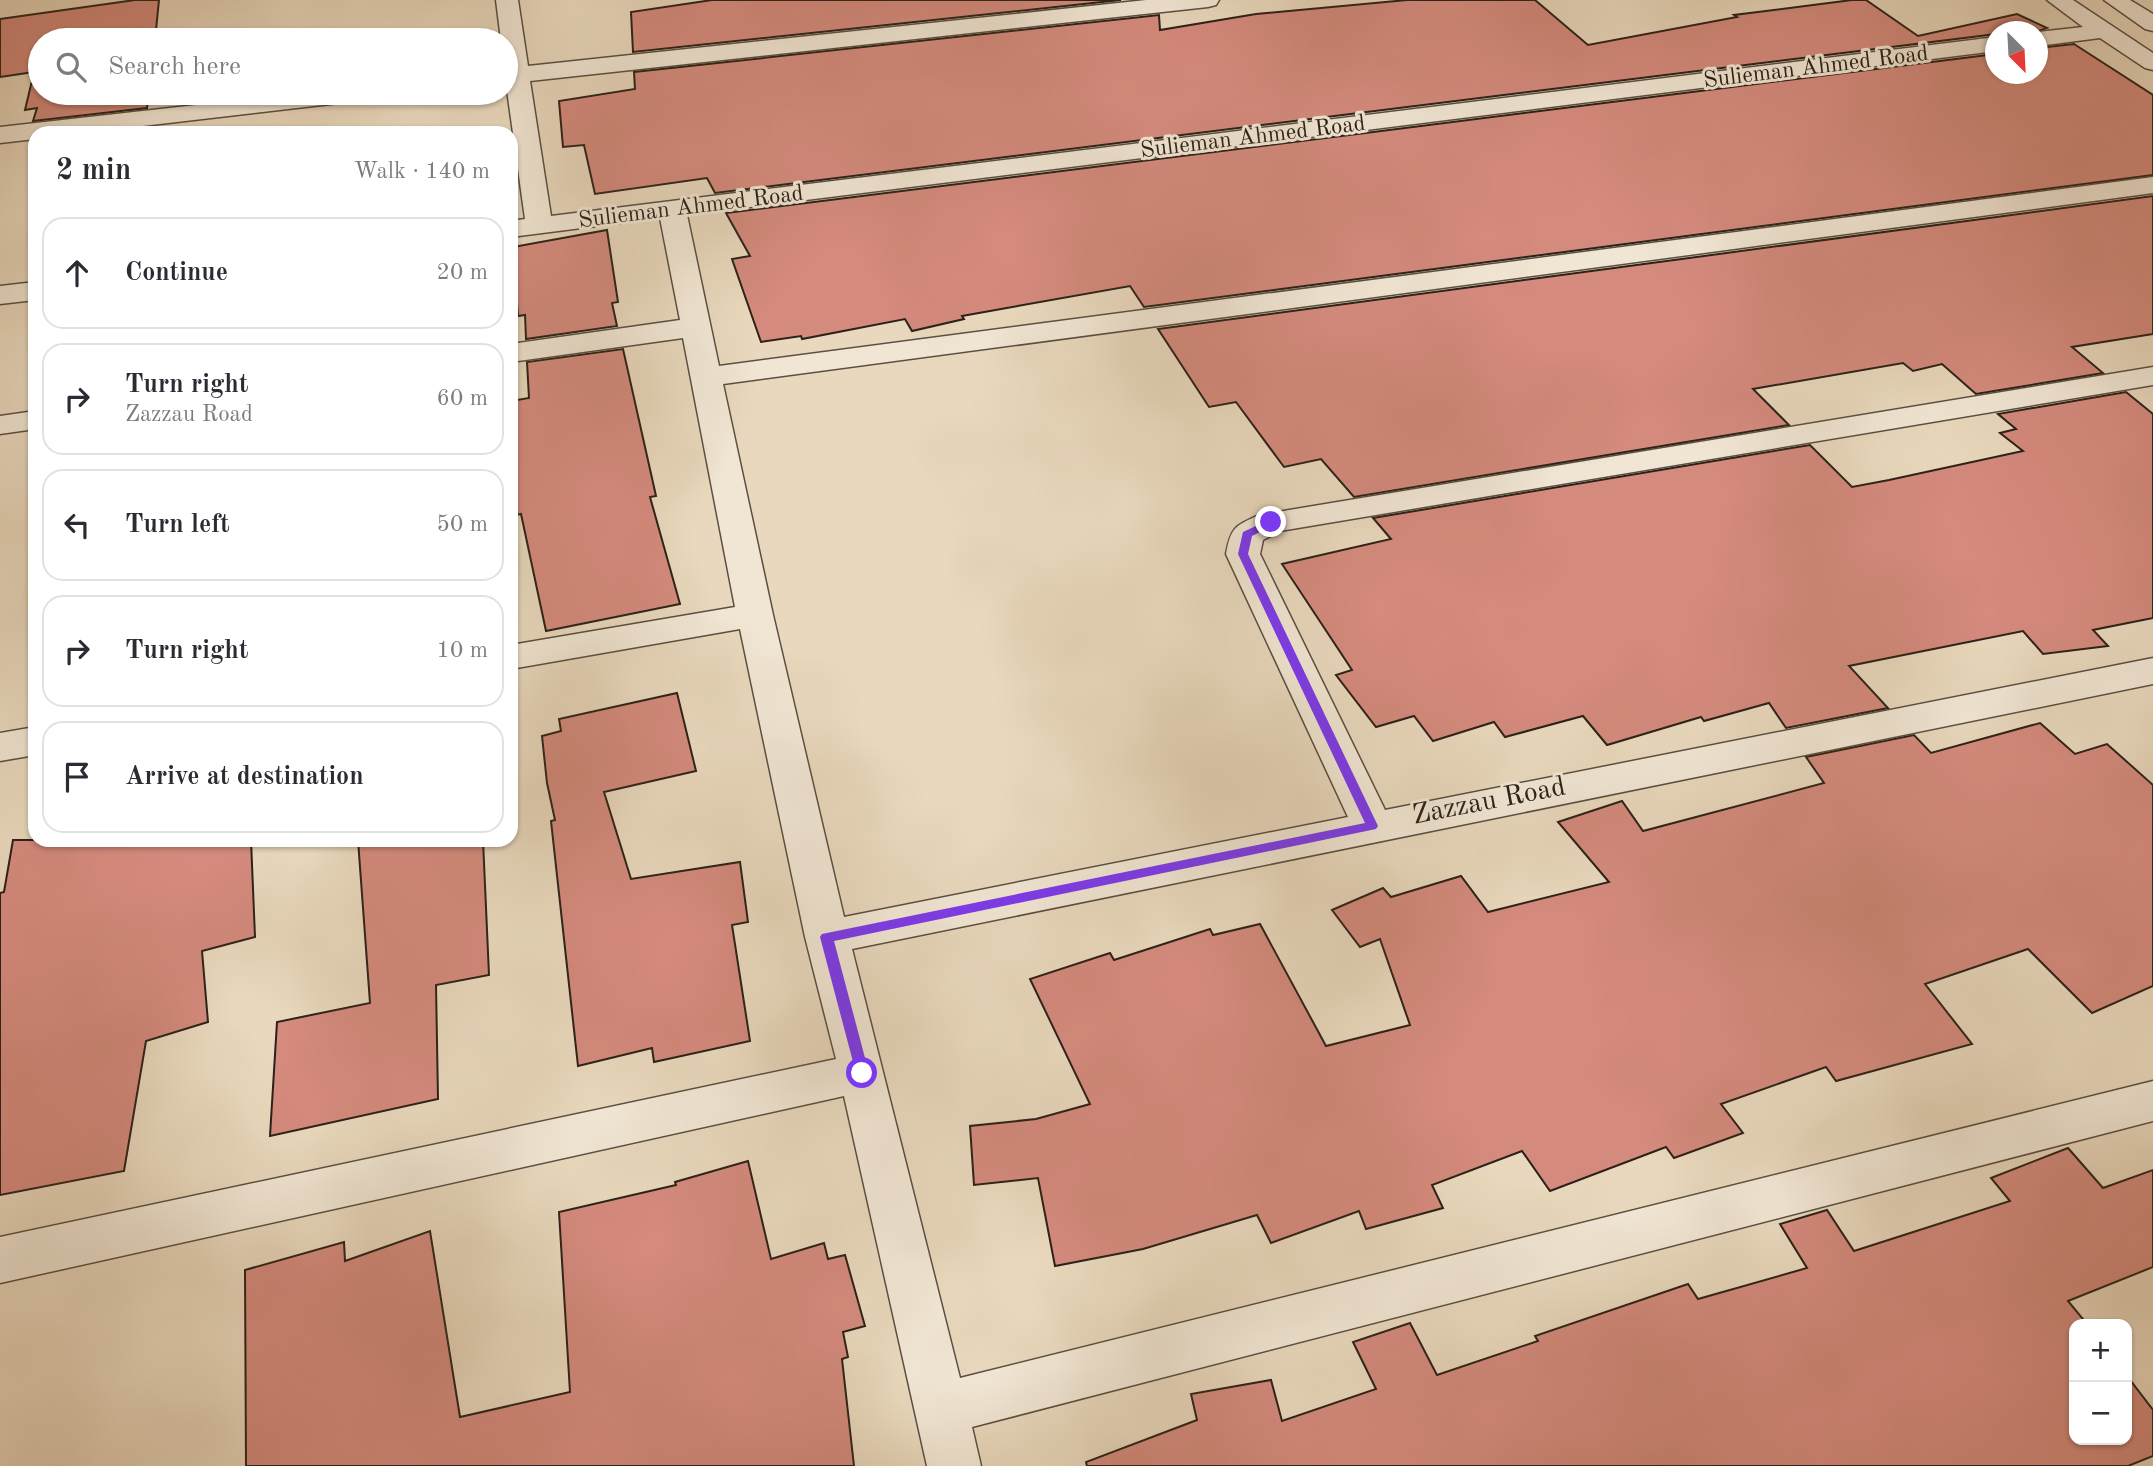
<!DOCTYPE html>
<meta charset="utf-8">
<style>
body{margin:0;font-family:"Old Standard TT",serif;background:#f2f2f3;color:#2b2b33}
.controls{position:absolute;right:21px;bottom:21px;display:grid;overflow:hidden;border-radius:14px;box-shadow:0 2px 5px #0004}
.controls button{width:63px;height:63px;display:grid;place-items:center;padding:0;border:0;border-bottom:2px solid #e1e1e2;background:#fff;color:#2b2b33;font:35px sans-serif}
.compass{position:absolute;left:1985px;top:21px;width:63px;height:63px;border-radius:50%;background:#fff;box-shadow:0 2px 5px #0004;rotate:156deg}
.stop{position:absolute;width:21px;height:21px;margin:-16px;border:5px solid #7c3aed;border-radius:50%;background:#fff}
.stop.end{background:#7c3aed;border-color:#fff;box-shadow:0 2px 7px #0008}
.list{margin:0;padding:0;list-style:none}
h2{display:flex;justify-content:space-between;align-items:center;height:91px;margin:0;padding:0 28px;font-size:30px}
h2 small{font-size:23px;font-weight:400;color:#7c7c81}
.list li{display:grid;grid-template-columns:46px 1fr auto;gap:21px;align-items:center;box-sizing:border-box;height:112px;margin:0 14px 14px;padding:0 14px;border:2px solid #e1e1e2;border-radius:21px}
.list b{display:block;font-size:26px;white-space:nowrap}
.list p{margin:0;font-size:23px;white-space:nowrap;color:#7c7c81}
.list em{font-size:23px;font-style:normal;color:#7c7c81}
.icon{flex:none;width:38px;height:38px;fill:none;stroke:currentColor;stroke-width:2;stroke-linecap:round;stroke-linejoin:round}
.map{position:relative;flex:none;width:2153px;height:1466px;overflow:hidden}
.search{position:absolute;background:#fff;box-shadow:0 2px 5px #0004;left:28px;top:28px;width:490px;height:77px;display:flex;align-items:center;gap:18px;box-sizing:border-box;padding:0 24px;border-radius:38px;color:#7c7c81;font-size:26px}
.panel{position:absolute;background:#fff;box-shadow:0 2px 5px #0004;left:28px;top:126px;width:490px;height:721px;border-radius:21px}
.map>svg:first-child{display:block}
</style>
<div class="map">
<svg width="2153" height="1466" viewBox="0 0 2153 1466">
<rect width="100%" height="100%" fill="#e9d8bd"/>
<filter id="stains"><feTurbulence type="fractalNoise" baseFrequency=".00286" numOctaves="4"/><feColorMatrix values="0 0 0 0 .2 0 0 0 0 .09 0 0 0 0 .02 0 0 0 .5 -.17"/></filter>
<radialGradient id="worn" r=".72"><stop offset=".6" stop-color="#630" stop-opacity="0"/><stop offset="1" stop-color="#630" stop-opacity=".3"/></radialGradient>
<!-- building -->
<g fill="#d48a7d" stroke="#2b2119" stroke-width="2">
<polygon points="135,0 159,0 155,40 40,40 40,93 149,93 147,108 33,121 37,108 25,110 34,72 0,77 0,19"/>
<polygon points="712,0 1121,0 633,52 631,12"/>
<polygon points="1407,0 1535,0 1588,45 1737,17 1734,15 1852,0 1866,0 1918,36 2017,14 2047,28 2036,32 1996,32 1996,34 715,193 707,178 595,194 584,145 563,147 559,101 635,89 634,72 1159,15 1160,30 1256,14"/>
<polygon points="2074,44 2153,95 2153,175 1144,307 1130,286 962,316 964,319 912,331 905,319 802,339 801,336 761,342 732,259 750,256 726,213 1996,54 1996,74 2038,74 2038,48"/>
<polygon points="2153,196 2153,334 2072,347 2103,373 1976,394 1942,364 1913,371 1903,363 1753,389 1789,425 1354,497 1321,459 1284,467 1236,402 1209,407 1158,329"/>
<polygon points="607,230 618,302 612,303 617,326 526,339 525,315 518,316 513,247"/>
<polygon points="623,349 656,496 650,497 680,604 546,631 521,514 511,516 511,401 529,398 527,362"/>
<polygon points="2126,392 2153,414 2153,618 2093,630 2108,646 2043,654 2023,631 1849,666 1888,708 1786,728 1769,703 1704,721 1701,717 1607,745 1583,716 1505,737 1494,722 1433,741 1414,716 1376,727 1336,675 1352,670 1282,564 1391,539 1373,518 1810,445 1852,487 1889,480 2023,451 2000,433 2016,429 1998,414"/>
<polygon points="677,693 696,771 604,792 631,879 740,862 748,922 732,925 750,1041 654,1062 652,1048 578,1066 551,821 555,820 547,783 542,736 561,731 559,719"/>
<polygon points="2040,723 2075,754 2107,744 2153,785 2153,986 2092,1013 2028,949 1925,984 1972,1044 1836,1081 1826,1067 1721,1104 1743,1133 1674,1158 1666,1147 1550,1191 1522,1151 1432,1185 1443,1208 1366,1229 1359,1211 1271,1243 1257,1215 1143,1249 1055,1266 1038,1178 974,1185 970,1126 1036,1119 1090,1104 1030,979 1110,953 1114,960 1210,929 1213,935 1260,924 1326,1046 1410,1025 1380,939 1360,947 1332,910 1383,888 1391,897 1461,876 1488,912 1609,882 1558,822 1622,801 1643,831 1824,783 1806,757 1914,735 1931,753"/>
<polygon points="13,840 251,840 255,937 202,951 208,1022 146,1041 124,1171 0,1195 0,893 4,892"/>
<polygon points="358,840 483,840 489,975 436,985 438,1099 270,1136 277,1022 370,1003"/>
<polygon points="2068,1148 2103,1188 2153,1170 2153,1267 2068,1301 2087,1324 2074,1324 2074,1440 2127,1440 2127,1376 2153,1410 2153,1456 2128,1466 1087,1466 1086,1462 1197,1420 1191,1394 1271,1380 1282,1421 1376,1389 1353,1342 1410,1323 1437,1375 1538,1341 1535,1336 1688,1284 1698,1299 1807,1268 1780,1224 1827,1210 1854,1251 2010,1201 1991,1178"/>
<polygon points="748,1161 771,1259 824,1243 828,1259 845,1255 865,1326 843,1332 848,1357 842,1359 854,1466 246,1466 245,1270 344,1242 345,1261 430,1231 460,1417 570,1392 559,1212 676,1185 675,1182"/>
</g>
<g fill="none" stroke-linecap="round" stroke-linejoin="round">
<!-- minor casing -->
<g stroke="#5a4f42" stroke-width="3">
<g id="minor">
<path d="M496,0h22l10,66 618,-66h73l-3,5 -8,2 -678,74 21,135 1445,-179v14l-1309,164 32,151 1434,-189v16l-1430,191 50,231 71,302 504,-100 -122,-263c5,-27 9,-28 33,-39l894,-148v18l-873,146 -17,9 -3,14 125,256 768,-152v26l-1301,265 108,429 1193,-297v40l-1181,306 9,39h-54l-83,-370 -844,187v-46l836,-178 -31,-122 -65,-308 -229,40v-24l224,-38 -52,-269 -172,24v-18l169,-24 -20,-102 -149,19v-16l14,-2 -19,-136v-43h-5z"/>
<polygon points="2047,0 2073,0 2153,53 2153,70 2145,68 2100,38 2038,46 2038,32 2083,27"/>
<polygon points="2104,0 2130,0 2153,14 2153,31 2145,29"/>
<polygon points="303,93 377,93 374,98 365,100 83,133 35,133 35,139 0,143 0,127"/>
<polygon points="35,282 35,300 0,304 0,286"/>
<polygon points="35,411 35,429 0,434 0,416"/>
<polygon points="35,727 35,755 0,761 0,733"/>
</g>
</g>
<!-- minor -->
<use href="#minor" fill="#f1e6d4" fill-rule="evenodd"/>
</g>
<!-- route -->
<polygon fill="#7c3aed" points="1271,519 1274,520 1274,525 1252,536 1248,554 1378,826 1376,829 834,941 869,1073 867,1077 857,1077 820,937 822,934 1365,823 1238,554 1243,532"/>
<g text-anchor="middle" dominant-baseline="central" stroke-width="6" stroke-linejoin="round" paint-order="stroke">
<!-- far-street labels -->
<g font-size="23" fill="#2b2119" stroke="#f1e6d4">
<text transform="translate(1816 67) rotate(-7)">Sulieman Ahmed Road</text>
<text transform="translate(1253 137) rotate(-7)">Sulieman Ahmed Road</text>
<text transform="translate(691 207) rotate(-7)">Sulieman Ahmed Road</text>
</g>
<!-- street labels -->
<g font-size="28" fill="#2b2119" stroke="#f1e6d4">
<text transform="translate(1489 802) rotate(-11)">Zazzau Road</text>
</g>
</g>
<rect width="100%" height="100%" filter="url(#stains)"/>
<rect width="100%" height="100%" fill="url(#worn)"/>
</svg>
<div class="controls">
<button>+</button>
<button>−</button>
</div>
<svg class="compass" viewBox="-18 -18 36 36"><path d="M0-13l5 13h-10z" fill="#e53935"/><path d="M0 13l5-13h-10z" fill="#7c7c81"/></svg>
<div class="stop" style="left:862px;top:1073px"></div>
<div class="stop end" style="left:1271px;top:522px"></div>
<div class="search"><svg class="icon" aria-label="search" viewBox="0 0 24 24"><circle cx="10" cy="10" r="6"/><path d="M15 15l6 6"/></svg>Search here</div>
<section class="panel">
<h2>2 min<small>Walk · 140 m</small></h2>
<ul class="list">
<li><svg class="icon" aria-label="ahead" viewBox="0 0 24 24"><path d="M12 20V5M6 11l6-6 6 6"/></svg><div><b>Continue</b></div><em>20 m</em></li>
<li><svg class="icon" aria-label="right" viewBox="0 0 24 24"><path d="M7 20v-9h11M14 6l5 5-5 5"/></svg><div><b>Turn right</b><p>Zazzau Road</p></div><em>60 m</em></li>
<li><svg class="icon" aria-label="left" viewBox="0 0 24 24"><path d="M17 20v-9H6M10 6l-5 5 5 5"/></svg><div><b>Turn left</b></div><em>50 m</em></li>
<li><svg class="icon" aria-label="right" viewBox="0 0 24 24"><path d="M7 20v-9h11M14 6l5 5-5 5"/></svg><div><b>Turn right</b></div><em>10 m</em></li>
<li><svg class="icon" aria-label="arrive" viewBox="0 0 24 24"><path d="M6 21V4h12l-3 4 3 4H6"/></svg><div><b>Arrive at destination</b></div></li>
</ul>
</section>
</div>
